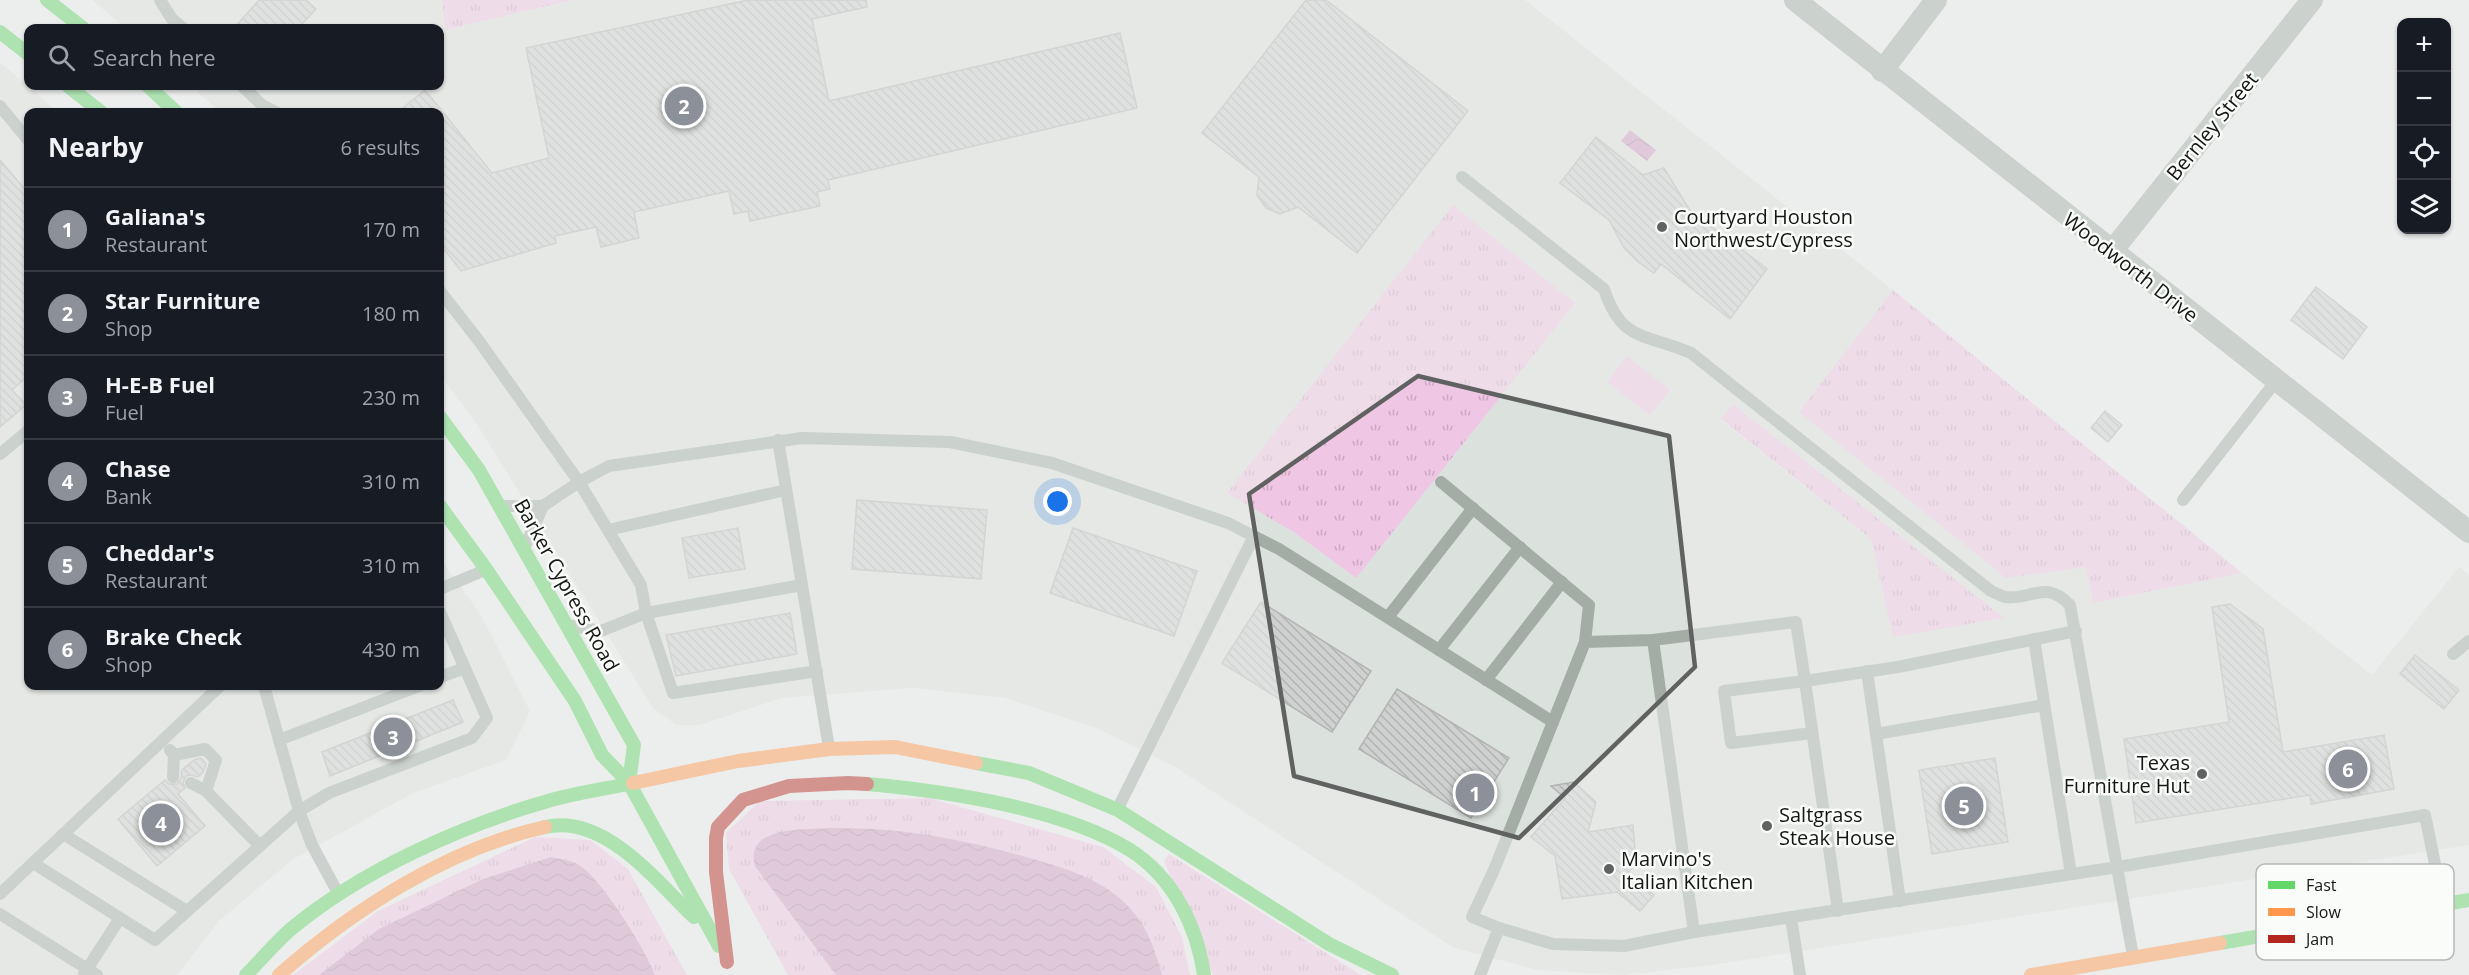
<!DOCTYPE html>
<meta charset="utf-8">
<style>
body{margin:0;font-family:"Open Sans",sans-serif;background:#242831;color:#f1f3f6}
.controls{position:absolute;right:18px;top:18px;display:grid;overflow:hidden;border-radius:12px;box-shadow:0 2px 4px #0004}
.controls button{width:54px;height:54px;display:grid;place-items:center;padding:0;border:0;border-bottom:2px solid #363941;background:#171b24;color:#f1f3f6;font:30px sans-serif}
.you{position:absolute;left:1058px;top:502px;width:21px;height:21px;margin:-15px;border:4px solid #fff;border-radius:50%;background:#1a73e8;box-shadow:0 0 0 9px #1a73e833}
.badge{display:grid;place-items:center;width:39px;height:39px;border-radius:50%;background:#8c9099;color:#fff;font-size:20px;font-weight:700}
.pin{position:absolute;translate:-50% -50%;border:3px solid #fff;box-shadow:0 2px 6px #0006}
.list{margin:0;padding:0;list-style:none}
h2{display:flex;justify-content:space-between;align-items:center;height:78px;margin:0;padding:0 24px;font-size:26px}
h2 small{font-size:20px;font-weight:400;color:#9ea1a6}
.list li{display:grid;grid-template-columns:39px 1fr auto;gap:18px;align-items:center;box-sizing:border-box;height:84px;padding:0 24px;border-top:2px solid #363941}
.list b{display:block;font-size:22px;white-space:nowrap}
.list p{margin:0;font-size:20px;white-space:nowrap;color:#9ea1a6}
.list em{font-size:20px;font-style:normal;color:#9ea1a6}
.icon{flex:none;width:33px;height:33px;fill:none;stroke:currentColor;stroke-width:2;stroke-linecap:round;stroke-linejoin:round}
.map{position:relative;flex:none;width:2469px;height:975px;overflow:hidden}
.search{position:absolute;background:#171b24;box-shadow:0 2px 4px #0004;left:24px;top:24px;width:420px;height:66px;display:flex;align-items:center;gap:15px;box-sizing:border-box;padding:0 21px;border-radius:12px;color:#9ea1a6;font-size:22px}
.panel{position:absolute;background:#171b24;box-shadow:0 2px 4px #0004;left:24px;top:108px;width:420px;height:582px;border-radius:12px}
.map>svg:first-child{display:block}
</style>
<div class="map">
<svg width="2469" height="975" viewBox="0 0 2469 975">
<defs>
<pattern id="grass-tufts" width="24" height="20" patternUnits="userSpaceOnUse" patternTransform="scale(1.5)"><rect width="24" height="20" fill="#efc6e4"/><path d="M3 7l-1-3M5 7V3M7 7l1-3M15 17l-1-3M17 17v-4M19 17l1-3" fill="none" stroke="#cca9c3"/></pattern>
<pattern id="water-waves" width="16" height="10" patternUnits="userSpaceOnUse" patternTransform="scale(1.5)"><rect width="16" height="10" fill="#d09ec3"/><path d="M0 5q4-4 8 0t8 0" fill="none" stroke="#b287a7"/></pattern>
<pattern id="building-back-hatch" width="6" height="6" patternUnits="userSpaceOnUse" patternTransform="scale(1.5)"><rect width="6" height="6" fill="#cfd1d0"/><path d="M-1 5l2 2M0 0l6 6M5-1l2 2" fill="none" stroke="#b1b3b2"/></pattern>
</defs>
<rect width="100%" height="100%" fill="#eceeed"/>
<!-- built -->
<g fill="#dbe1dc" fill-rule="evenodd">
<path d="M92,0h350l3,30 128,-30h952l368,290 -93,122 286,155 7,36 149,-30 130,102 87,-108 10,8v270l-756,120 -89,10 -87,-5 -83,-22 -279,-181 -79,-39 -91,-30 -92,-10 -131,10 -82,27h-24l-23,-17 -175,-282 -38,-51v-263h-220l-29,-26h249v-58h-315zM1453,206l-97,372 -64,-47zM1733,404l270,214 -110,18 -22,-97 -150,-119z"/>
<polygon points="0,62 58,112 28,112 28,686 440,686 440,558 481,615 530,711 506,760 413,793 292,860 220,920 177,975 0,975"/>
</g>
<!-- grass -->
<g fill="url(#grass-tufts)">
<polygon points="442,0 573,0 445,30"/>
<polygon points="1453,205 1575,303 1356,578 1292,531 1227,493"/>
<polygon points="1893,290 2242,573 2093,603 2086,567 2006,578 1799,412"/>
<polygon points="1733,404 2004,618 1893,637 1871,539 1721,419"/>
<polygon points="929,798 1103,847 1156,887 1182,937 1190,975 788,975 729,869 726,833 760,801"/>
<polygon points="535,837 590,840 628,869 687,975 293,975 378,911"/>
<polygon points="1169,854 1361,975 1213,975 1164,861"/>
</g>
<!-- pitch -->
<polygon fill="#efc6e4" points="1627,356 1670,390 1650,415 1607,382"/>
<!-- water -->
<g fill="url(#water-waves)">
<polygon points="1630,130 1656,150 1647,161 1621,141"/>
<path d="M828,828c71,-1 130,10 198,29 39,11 82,23 108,56 15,17 22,41 28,62h-326l-81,-109c-11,-40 48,-36 73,-38z"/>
<path d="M551,857c10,2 24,4 31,10 21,15 64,83 73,108h-336l60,-46 104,-50z"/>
</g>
<!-- building -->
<g fill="url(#building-back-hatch)" stroke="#b3b4b3" stroke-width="1.5">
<polygon points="259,0 306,0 316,9 298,28 234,28"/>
<polygon points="748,0 866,0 867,7 812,19 829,101 1120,33 1137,108 828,180 830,189 817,192 820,206 750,221 748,211 734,214 729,191 634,212 639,238 601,247 596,227 555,236 556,243 461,271 440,244 440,112 398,112 425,90 492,173 549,158 526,48"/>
<polygon points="1306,0 1326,0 1468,111 1357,253 1298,207 1280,214 1266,208 1257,195 1259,177 1202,133"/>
<polygon points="1596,137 1643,175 1664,168 1689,209 1767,269 1730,319 1661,264 1654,273 1638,262 1624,248 1609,220 1560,183"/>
<polygon points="0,160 28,193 28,376 12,390 26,405 0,427"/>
<polygon points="2316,287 2367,327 2343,359 2291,320"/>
<polygon points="2105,411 2122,425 2108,442 2091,428"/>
<polygon points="857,500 987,510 981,579 852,569"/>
<polygon points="738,528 745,569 689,578 682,538"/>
<polygon points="1073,528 1197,571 1174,636 1050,593"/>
<polygon points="1261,602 1371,671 1332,732 1222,663"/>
<polygon points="2230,604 2263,629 2283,752 2384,735 2394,789 2311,804 2310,795 2136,823 2124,739 2229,722 2212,607"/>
<polygon points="790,613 797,654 676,676 666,635"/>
<polygon points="2415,655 2459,690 2444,709 2400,674"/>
<polygon points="1397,689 1509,758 1471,818 1359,749"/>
<polygon points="453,700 463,722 330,776 322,752"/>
<polygon points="201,758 206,764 203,772 198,777 191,775 186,776 183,783 185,788 178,794 205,826 157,866 118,819 165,780 169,784 177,784 181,778 182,770 194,760"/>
<polygon points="1995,758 2008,842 1932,854 1919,770"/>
<polygon points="1574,782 1596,802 1588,832 1633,825 1636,863 1628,873 1654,895 1640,911 1617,892 1562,899 1555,856 1531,837 1565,798 1551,786"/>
</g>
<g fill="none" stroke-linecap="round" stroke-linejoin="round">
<!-- lane -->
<g stroke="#a3ada6" stroke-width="12">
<polyline points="160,0 172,19 183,28"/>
<polyline points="242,86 262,105 276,112"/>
<polyline points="0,106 28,140"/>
<path d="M1462,177l142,112c18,55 43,44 87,64l300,238c5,2 10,5 14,6 29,3 39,-18 65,8l63,351"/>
<polyline points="440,291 479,341 579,482 641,585 646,613 673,693 817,671"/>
<polyline points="778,440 829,748"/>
<polyline points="0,454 28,431"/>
<polyline points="1441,482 1589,605 1585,642"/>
<polyline points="2183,500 2276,381"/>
<polyline points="502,506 543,506"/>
<polyline points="608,530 786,490"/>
<polyline points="526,544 543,506 579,482 609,466 802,438 950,442 1052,463 1228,523 1279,549 1553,722 1585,642 1653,640 1796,622 1805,681 1898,667 2076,631"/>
<polyline points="440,589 485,570"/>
<polyline points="1388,617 1473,508"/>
<polyline points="572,626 601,631 646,613 802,585"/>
<polyline points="2034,639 2071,874"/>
<polyline points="1653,640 1694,932"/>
<polyline points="1439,650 1520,547"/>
<polyline points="2453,654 2469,641"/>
<polyline points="1867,671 1900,901"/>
<polyline points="440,677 465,668"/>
<polyline points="1486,680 1562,582"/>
<polyline points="264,686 299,811 312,845 338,893"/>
<polyline points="1812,733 1731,743 1724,691 1805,681 1838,911"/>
<polyline points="1876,734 2044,705"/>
<polyline points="279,740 419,686"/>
<polyline points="170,750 174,755 173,777"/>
<polyline points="174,755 205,749 216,760 206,791"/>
<polyline points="191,783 206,791 260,846"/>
<polyline points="1118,808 1254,536"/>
<polyline points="63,834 187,911"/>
<polyline points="33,863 155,940 299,811 329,793 472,738 487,718 440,612"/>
<polyline points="0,894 220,686"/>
<polyline points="0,914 97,975"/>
<polyline points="1791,918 1800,975"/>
<polyline points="1499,928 1553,944 1624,946 1694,932 2118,867 2425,815 2443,903"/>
<polyline points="84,974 120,918"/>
<polyline points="1480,975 1499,928 1472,917 1494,870 1553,722"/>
</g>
<!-- street -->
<g stroke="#a3ada6" stroke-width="22">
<polyline points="1795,0 2469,532"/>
<polyline points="1882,71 1936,0"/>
<polyline points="2112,251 2312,0"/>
</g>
<!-- fast -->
<g stroke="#63d668" stroke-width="14">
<polyline points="47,0 83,28"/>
<polyline points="0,32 28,54"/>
<polyline points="68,86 101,112"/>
<polyline points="148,86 176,112"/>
<polyline points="440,417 479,470 634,745 629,783"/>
<polyline points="440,506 486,569 575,701 602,755 629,783 719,946"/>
<polyline points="976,763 1029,773 1118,810 1329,944 1392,975"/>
<path d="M867,784c78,7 195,24 263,66 43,27 67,76 74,125"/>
<path d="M545,827c59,-14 111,54 149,90"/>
<polyline points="2220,943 2469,900"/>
<path d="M246,975c15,-15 29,-32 45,-46 70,-58 169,-103 257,-128 27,-8 57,-12 85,-18"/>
</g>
<!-- slow -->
<g stroke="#ff974d" stroke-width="14">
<polyline points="633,783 738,761 829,749 895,747 976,763"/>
<path d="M279,975c75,-66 168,-126 266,-148"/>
<polyline points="2031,975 2220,943"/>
</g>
<!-- jam -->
<polyline stroke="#b3261e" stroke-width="14" points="727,962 716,872 716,838 718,827 743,800 789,786 848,783 867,784"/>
</g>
<!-- marked area -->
<path d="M0 0H2469V975H0ZM1418,376l251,60 26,231 -176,171 -225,-62 -45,-282z" fill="#eceeed" fill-opacity=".55" fill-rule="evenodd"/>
<path fill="none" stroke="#606261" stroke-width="4.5" stroke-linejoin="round" d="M1418,376l251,60 26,231 -176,171 -225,-62 -45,-282z"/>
<!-- markers -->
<g fill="#606261" stroke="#f9fcf9" stroke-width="2">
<circle cx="1662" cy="227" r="6"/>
<circle cx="2202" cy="774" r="6"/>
<circle cx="1767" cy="826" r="6"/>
<circle cx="1609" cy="869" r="6"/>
</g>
<g text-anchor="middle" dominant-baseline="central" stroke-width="5" stroke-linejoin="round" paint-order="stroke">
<!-- street labels -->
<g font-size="20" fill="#151615" stroke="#f9fcf9">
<text transform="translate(2212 126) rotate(-51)">Bernley Street</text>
<text transform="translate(2131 267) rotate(38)">Woodworth Drive</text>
<text transform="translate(567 585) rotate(61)">Barker Cypress Road</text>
</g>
<!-- poi labels -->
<g font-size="20" fill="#151615" stroke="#f9fcf9" text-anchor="start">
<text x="1674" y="216">Courtyard Houston<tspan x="1674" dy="23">Northwest/Cypress</tspan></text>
<text x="2190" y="762" text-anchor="end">Texas<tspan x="2190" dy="23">Furniture Hut</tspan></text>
<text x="1779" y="814">Saltgrass<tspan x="1779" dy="23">Steak House</tspan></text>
<text x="1621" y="858">Marvino's<tspan x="1621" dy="23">Italian Kitchen</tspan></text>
</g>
</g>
<!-- legend -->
<rect x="2256" y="864" width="198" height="96" rx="9" fill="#f9fcf9" stroke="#b5b7b5" stroke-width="1.5"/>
<rect x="2268" y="881" width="27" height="8" fill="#63d668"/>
<rect x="2268" y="908" width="27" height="8" fill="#ff974d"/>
<rect x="2268" y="935" width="27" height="8" fill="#b3261e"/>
<g font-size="16" fill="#151615">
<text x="2306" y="891">Fast</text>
<text x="2306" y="918">Slow</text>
<text x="2306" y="945">Jam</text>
</g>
</svg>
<div class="controls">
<button>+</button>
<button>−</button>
<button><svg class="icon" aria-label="locate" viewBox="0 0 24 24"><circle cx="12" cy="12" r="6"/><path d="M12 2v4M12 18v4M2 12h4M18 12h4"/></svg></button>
<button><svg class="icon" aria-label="layers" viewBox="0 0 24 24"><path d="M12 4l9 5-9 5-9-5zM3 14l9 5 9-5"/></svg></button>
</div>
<div class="you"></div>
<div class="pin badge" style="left:1475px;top:793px">1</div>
<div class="pin badge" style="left:684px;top:106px">2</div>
<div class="pin badge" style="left:393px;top:737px">3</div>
<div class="pin badge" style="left:161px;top:823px">4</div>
<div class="pin badge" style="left:1964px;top:806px">5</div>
<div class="pin badge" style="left:2348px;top:769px">6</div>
<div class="search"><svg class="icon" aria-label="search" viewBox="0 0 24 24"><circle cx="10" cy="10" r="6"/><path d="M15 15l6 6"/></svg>Search here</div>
<section class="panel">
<h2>Nearby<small>6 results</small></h2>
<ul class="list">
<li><span class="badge">1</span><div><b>Galiana's</b><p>Restaurant</p></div><em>170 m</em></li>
<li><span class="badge">2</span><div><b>Star Furniture</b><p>Shop</p></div><em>180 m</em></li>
<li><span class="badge">3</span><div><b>H-E-B Fuel</b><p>Fuel</p></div><em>230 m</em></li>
<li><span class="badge">4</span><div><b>Chase</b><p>Bank</p></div><em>310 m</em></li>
<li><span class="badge">5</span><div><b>Cheddar's</b><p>Restaurant</p></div><em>310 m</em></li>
<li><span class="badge">6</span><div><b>Brake Check</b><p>Shop</p></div><em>430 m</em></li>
</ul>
</section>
</div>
